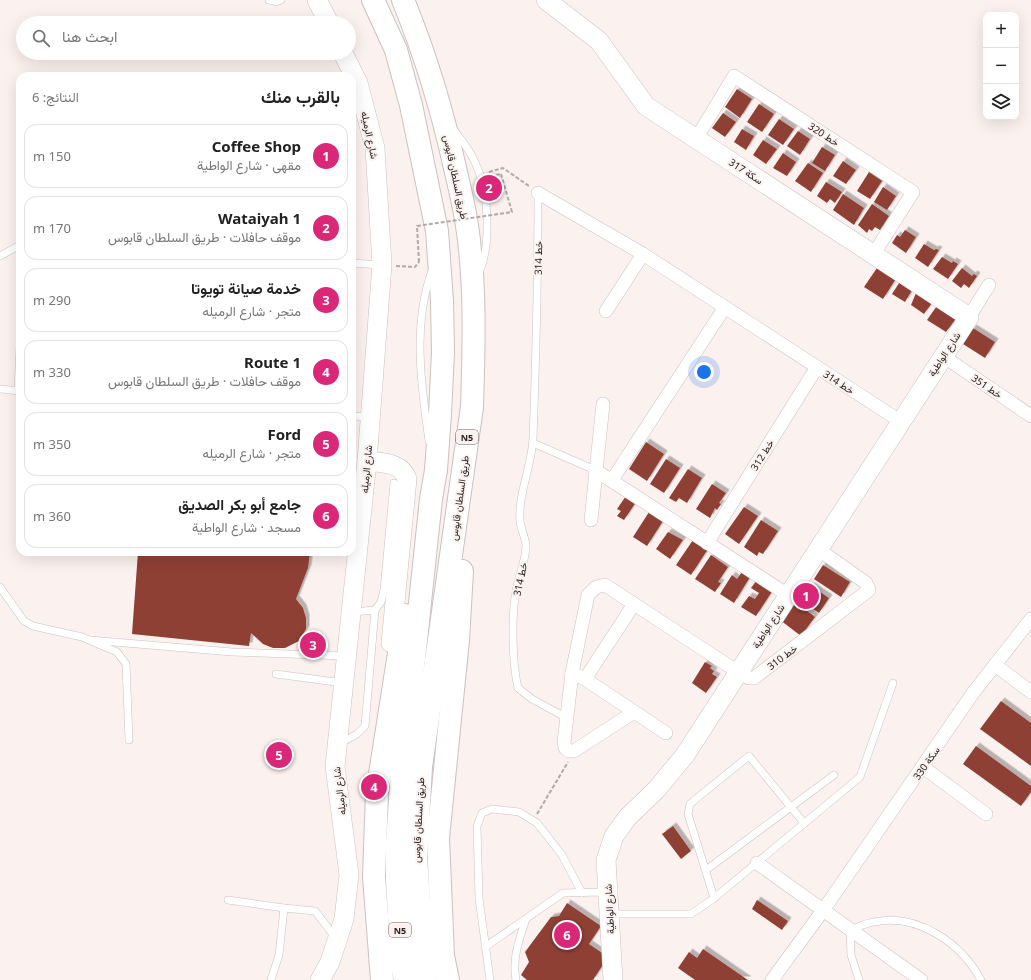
<!DOCTYPE html>
<html lang="ar">
<meta charset="utf-8">
<style>
body{margin:0;font-family:"Noto Sans",Vazirmatn,sans-serif;background:#f2f2f2;color:#222;direction:rtl}
.controls{position:absolute;right:12px;top:12px;display:grid;overflow:hidden;border-radius:8px;box-shadow:0 4px 16px #0002}
.controls button{width:36px;height:36px;display:grid;place-items:center;padding:0;border:0;border-bottom:1px solid #e0e0e0;background:#fff;color:#222;font:20px sans-serif}
.you{position:absolute;left:704px;top:372px;width:14px;height:14px;margin:-10px;border:3px solid #fff;border-radius:50%;background:#1a73e8;box-shadow:0 0 0 6px #1a73e833}
.badge{display:grid;place-items:center;width:26px;height:26px;border-radius:50%;background:#db2777;color:#fff;font-size:13px;font-weight:700}
.pin{position:absolute;translate:-50% -50%;border:2px solid #fff;box-shadow:0 1px 4px #0006}
.list{margin:0;padding:0;list-style:none}
h2{display:flex;justify-content:space-between;align-items:center;height:52px;margin:0;padding:0 16px;font-size:17px}
h2 small{font-size:13px;font-weight:400;color:#767676}
.list li{display:grid;grid-template-columns:26px 1fr auto;gap:12px;align-items:center;box-sizing:border-box;height:64px;margin:0 8px 8px;padding:0 8px;border:1px solid #e0e0e0;border-radius:12px}
.list b{display:block;font-size:15px;white-space:nowrap}
.list p{margin:0;font-size:13px;white-space:nowrap;color:#767676}
.list em{font-size:13px;font-style:normal;color:#767676}
.icon{flex:none;width:22px;height:22px;fill:none;stroke:currentColor;stroke-width:2;stroke-linecap:round;stroke-linejoin:round}
.map{position:relative;flex:none;width:1031px;height:980px;overflow:hidden;direction:ltr}
.search{position:absolute;background:#fff;box-shadow:0 4px 16px #0002;left:16px;top:16px;width:340px;height:44px;display:flex;align-items:center;gap:10px;box-sizing:border-box;padding:0 14px;border-radius:22px;color:#767676;font-size:15px}
.panel{position:absolute;background:#fff;box-shadow:0 4px 16px #0002;left:16px;top:72px;width:340px;height:484px;border-radius:12px;direction:rtl}
.map>svg:first-child{display:block}
</style>
<div class="map">
<svg width="1031" height="980" viewBox="0 0 1031 980">
<defs>
<filter id="shadow"><feDropShadow dx="3.5" dy="-3.5" stdDeviation="0" flood-color="#0004"/></filter>
</defs>
<rect width="100%" height="100%" fill="#fbf1ef"/>
<!-- building -->
<g fill="#8f4134" filter="url(#shadow)">
<polygon points="737,89 752,99 740,118 725,107"/>
<polygon points="759,104 774,114 762,132 747,122"/>
<polygon points="723,113 736,122 725,137 712,128"/>
<polygon points="779,119 794,129 783,145 768,135"/>
<polygon points="742,129 754,136 746,150 734,142"/>
<polygon points="798,131 810,139 800,155 787,146"/>
<polygon points="763,140 777,149 766,164 753,155"/>
<polygon points="822,147 835,155 825,171 812,163"/>
<polygon points="783,153 796,162 787,176 773,168"/>
<polygon points="843,161 856,170 846,184 833,176"/>
<polygon points="808,163 823,173 811,192 795,181"/>
<polygon points="869,172 882,181 870,199 857,191"/>
<polygon points="826,182 842,192 835,203 830,199 827,203 817,196"/>
<polygon points="883,187 896,196 887,210 874,202"/>
<polygon points="843,194 864,208 854,225 833,210"/>
<polygon points="872,204 889,216 880,230 875,227 872,231 869,229 867,233 858,225"/>
<polygon points="905,230 916,237 906,253 892,243 897,235 900,237"/>
<polygon points="924,244 934,250 936,249 939,250 928,267 915,258"/>
<polygon points="942,257 952,263 953,261 958,264 948,279 933,269"/>
<polygon points="879,265 897,277 883,299 864,287"/>
<polygon points="962,268 972,276 974,274 977,276 969,288 964,284 961,288 952,281"/>
<polygon points="903,277 915,285 905,302 892,294"/>
<polygon points="916,293 934,300 924,314 911,305"/>
<polygon points="939,303 958,316 946,332 927,320"/>
<polygon points="973,328 995,342 985,358 963,344"/>
<polygon points="646,442 664,454 647,481 629,469"/>
<polygon points="666,459 680,468 664,493 650,484"/>
<polygon points="688,469 702,478 687,503 679,498 676,502 669,498"/>
<polygon points="712,484 726,493 719,503 721,504 717,510 715,508 710,518 696,509"/>
<polygon points="626,496 636,502 624,520 617,516 621,511 617,509"/>
<polygon points="744,507 758,516 739,544 725,534"/>
<polygon points="649,512 663,521 647,546 633,537"/>
<polygon points="761,520 778,531 763,554 759,552 757,556 744,547"/>
<polygon points="668,532 683,540 670,559 656,549"/>
<polygon points="693,540 708,549 691,575 676,565"/>
<polygon points="138,552 310,552 308,568 296,599 303,608 306,618 306,629 299,641 285,648 273,648 263,644 251,633 249,646 132,634"/>
<polygon points="711,555 728,567 718,582 721,583 715,592 695,579"/>
<polygon points="823,565 850,582 841,597 814,579"/>
<polygon points="742,572 750,577 734,603 720,594 732,575 737,579"/>
<polygon points="757,580 773,590 756,616 741,607 749,596 755,599 759,593 751,588"/>
<polygon points="811,586 829,598 819,613 801,601"/>
<polygon points="794,601 815,617 801,636 780,620"/>
<polygon points="705,662 712,666 710,668 714,671 712,674 717,677 706,693 692,683"/>
<polygon points="1001,701 1031,723 1031,766 980,729"/>
<polygon points="976,746 1031,786 1031,792 1021,806 963,764"/>
<polygon points="673,826 691,851 681,859 662,834"/>
<polygon points="757,900 788,921 782,930 752,909"/>
<polygon points="567,903 601,926 589,944 608,957 593,980 527,980 521,975 529,962 525,952 551,917 559,916"/>
<polygon points="703,949 748,980 695,980 678,968 689,952 697,958"/>
</g>
<g fill="none" stroke-linecap="round" stroke-linejoin="round">
<!-- lane casing -->
<g stroke="#cbc1bf" stroke-width="8">
<g id="lane">
<polyline points="269,0 276,2 281,0"/>
<path d="M454,130c9,12 18,23 23,37 12,27 14,79 2,106"/>
<path d="M538,193c0,82 -2,163 -5,245 -1,28 -15,55 -13,83 1,8 5,16 6,24 0,14 -6,27 -9,41 -6,26 -5,76 1,102l14,11 35,19"/>
<polyline points="0,256 20,245"/>
<polyline points="352,263 381,265"/>
<polyline points="0,389 20,391"/>
<polyline points="18,391 20,347"/>
<polyline points="352,416 370,417"/>
<path d="M429,441c-8,-56 -17,-119 4,-173"/>
<polyline points="533,443 595,470"/>
<polyline points="0,587 24,621 33,626 82,637 117,652 126,664 129,740"/>
<polyline points="375,610 381,602 384,590 394,483"/>
<polyline points="90,640 232,652 345,656"/>
<polyline points="276,674 343,683"/>
<polyline points="339,744 357,734 365,726 375,610 352,612"/>
<polyline points="706,870 834,775"/>
<polyline points="714,898 688,814 690,804 697,798 749,756 804,823"/>
<polyline points="228,900 284,908 315,911 335,937"/>
<polyline points="609,914 691,914 713,899 860,777 893,683"/>
<polyline points="485,947 563,893 602,892 606,895"/>
<polyline points="271,980 279,955 284,908"/>
<polyline points="490,980 479,898 477,826 482,813 492,809 519,812 537,823 562,855 582,893"/>
<path d="M516,980c-4,-22 3,-40 10,-61"/>
<path d="M859,980l-8,-25 -1,-25c8,-3 16,-7 24,-8 44,-9 87,21 107,58"/>
</g>
</g>
<!-- street casing -->
<g stroke="#cbc1bf" stroke-width="14">
<g id="street">
<polyline points="696,139 734,76 913,192 873,255"/>
<polyline points="538,193 643,254 900,421"/>
<polyline points="606,311 643,254"/>
<polyline points="969,317 989,285"/>
<polyline points="943,356 1031,416"/>
<polyline points="595,470 788,595"/>
<polyline points="612,480 725,307"/>
<polyline points="591,520 603,404"/>
<polyline points="707,543 817,367"/>
<polyline points="995,665 1031,692"/>
<polyline points="572,673 585,679 666,733"/>
<polyline points="585,679 634,604"/>
<polyline points="634,712 574,751 569,751 565,748 564,742 572,673 588,595 596,587 605,585 738,672 749,678 754,678 869,590 866,583 818,549"/>
<polyline points="923,767 986,814"/>
<polyline points="757,863 921,980"/>
<polyline points="772,980 824,909 973,693 1031,619"/>
</g>
</g>
<!-- secondary casing -->
<g stroke="#cbc1bf" stroke-width="20">
<g id="secondary">
<polyline points="317,0 329,23"/>
<polyline points="546,0 599,41 646,106 969,317 685,755 657,789 627,818 614,836 606,860 613,980"/>
<path d="M367,461c14,2 35,1 40,18l-16,164"/>
<polyline points="320,980 330,962 344,919 349,875 335,766 367,461 382,265 375,148 358,83 343,53"/>
</g>
</g>
<!-- highway casing -->
<g stroke="#cbc1bf" stroke-width="24">
<g id="highway">
<polyline points="373,0 396,50 411,105 437,231 442,301 443,352 440,414 436,470 431,499 402,772 397,842 397,880 402,966 405,980"/>
<path d="M403,0c23,56 39,109 52,168 4,17 8,34 11,51 10,61 8,125 6,188l-51,360 -5,90 7,104 3,19"/>
<polyline points="382,980 374,877 377,793 405,615"/>
<polyline points="448,980 443,956 438,838 458,640 462,571"/>
</g>
</g>
<!-- path -->
<g stroke="#b2aaa9" stroke-width="2" stroke-dasharray="4 2" stroke-linecap="butt">
<polyline points="489,172 503,168 529,186"/>
<polyline points="490,176 501,174"/>
<polyline points="396,266 415,267 419,262"/>
<polyline points="537,814 568,762"/>
</g>
<!-- lane -->
<use href="#lane" stroke="#fff" stroke-width="7"/>
<!-- street -->
<use href="#street" stroke="#fff" stroke-width="13"/>
<!-- secondary -->
<use href="#secondary" stroke="#fff" stroke-width="19"/>
<!-- highway -->
<use href="#highway" stroke="#fff" stroke-width="22"/>
<!-- path-bridge -->
<polyline stroke="#b2aaa9" stroke-width="2" stroke-dasharray="4 2" stroke-linecap="butt" points="419,262 417,226 512,212 501,174"/>
</g>
<g text-anchor="middle" dominant-baseline="central" stroke-width="4" stroke-linejoin="round" paint-order="stroke">
<!-- shield labels -->
<g fill="#fbf1ef" stroke="#645e5d" stroke-width="1">
<rect x="456" y="430" width="22" height="14" rx="3"/>
<rect x="389" y="923" width="22" height="14" rx="3"/>
</g>
<g font-size="9" font-weight="bold" fill="#231f1e">
<text x="467" y="437">N5</text>
<text x="400" y="930">N5</text>
</g>
<!-- street labels -->
<g font-size="10" fill="#231f1e" stroke="#fbf1ef">
<text transform="translate(824 134) rotate(33)">خط 320</text>
<text transform="translate(370 135) rotate(78)">شارع الرميله</text>
<text transform="translate(746 171) rotate(33)">سكة 317</text>
<text transform="translate(456 177) rotate(78)">طريق السلطان قابوس</text>
<text transform="translate(538 258) rotate(-89)">خط 314</text>
<text transform="translate(944 354) rotate(-57)">شارع الواطية</text>
<text transform="translate(839 382) rotate(33)">خط 314</text>
<text transform="translate(987 386) rotate(34)">خط 351</text>
<text transform="translate(762 455) rotate(-58)">خط 312</text>
<text transform="translate(366 469) rotate(-85)">شارع الرميله</text>
<text transform="translate(459 498) rotate(-82)">طريق السلطان قابوس</text>
<text transform="translate(520 579) rotate(-78)">خط 314</text>
<text transform="translate(768 626) rotate(-57)">شارع الواطية</text>
<text transform="translate(782 657) rotate(-37)">خط 310</text>
<text transform="translate(926 763) rotate(-55)">سكة 330</text>
<text transform="translate(339 791) rotate(-97)">شارع الرميله</text>
<text transform="translate(418 820) rotate(-87)">طريق السلطان قابوس</text>
<text transform="translate(609 909) rotate(-93)">شارع الواطية</text>
</g>
</g>
</svg>
<div class="controls">
<button>+</button>
<button>−</button>
<button><svg class="icon" aria-label="layers" viewBox="0 0 24 24"><path d="M12 4l9 5-9 5-9-5zM3 14l9 5 9-5"/></svg></button>
</div>
<div class="you"></div>
<div class="pin badge" style="left:806px;top:596px">1</div>
<div class="pin badge" style="left:489px;top:188px">2</div>
<div class="pin badge" style="left:313px;top:645px">3</div>
<div class="pin badge" style="left:374px;top:787px">4</div>
<div class="pin badge" style="left:279px;top:755px">5</div>
<div class="pin badge" style="left:567px;top:935px">6</div>
<div class="search"><svg class="icon" aria-label="search" viewBox="0 0 24 24"><circle cx="10" cy="10" r="6"/><path d="M15 15l6 6"/></svg>ابحث هنا</div>
<section class="panel">
<h2>بالقرب منك<small>النتائج: 6</small></h2>
<ul class="list">
<li><span class="badge">1</span><div><b>Coffee Shop</b><p>مقهى · شارع الواطية</p></div><em>150 m</em></li>
<li><span class="badge">2</span><div><b>Wataiyah 1</b><p>موقف حافلات · طريق السلطان قابوس</p></div><em>170 m</em></li>
<li><span class="badge">3</span><div><b>خدمة صيانة تويوتا</b><p>متجر · شارع الرميله</p></div><em>290 m</em></li>
<li><span class="badge">4</span><div><b>Route 1</b><p>موقف حافلات · طريق السلطان قابوس</p></div><em>330 m</em></li>
<li><span class="badge">5</span><div><b>Ford</b><p>متجر · شارع الرميله</p></div><em>350 m</em></li>
<li><span class="badge">6</span><div><b>جامع أبو بكر الصديق</b><p>مسجد · شارع الواطية</p></div><em>360 m</em></li>
</ul>
</section>
</div>
